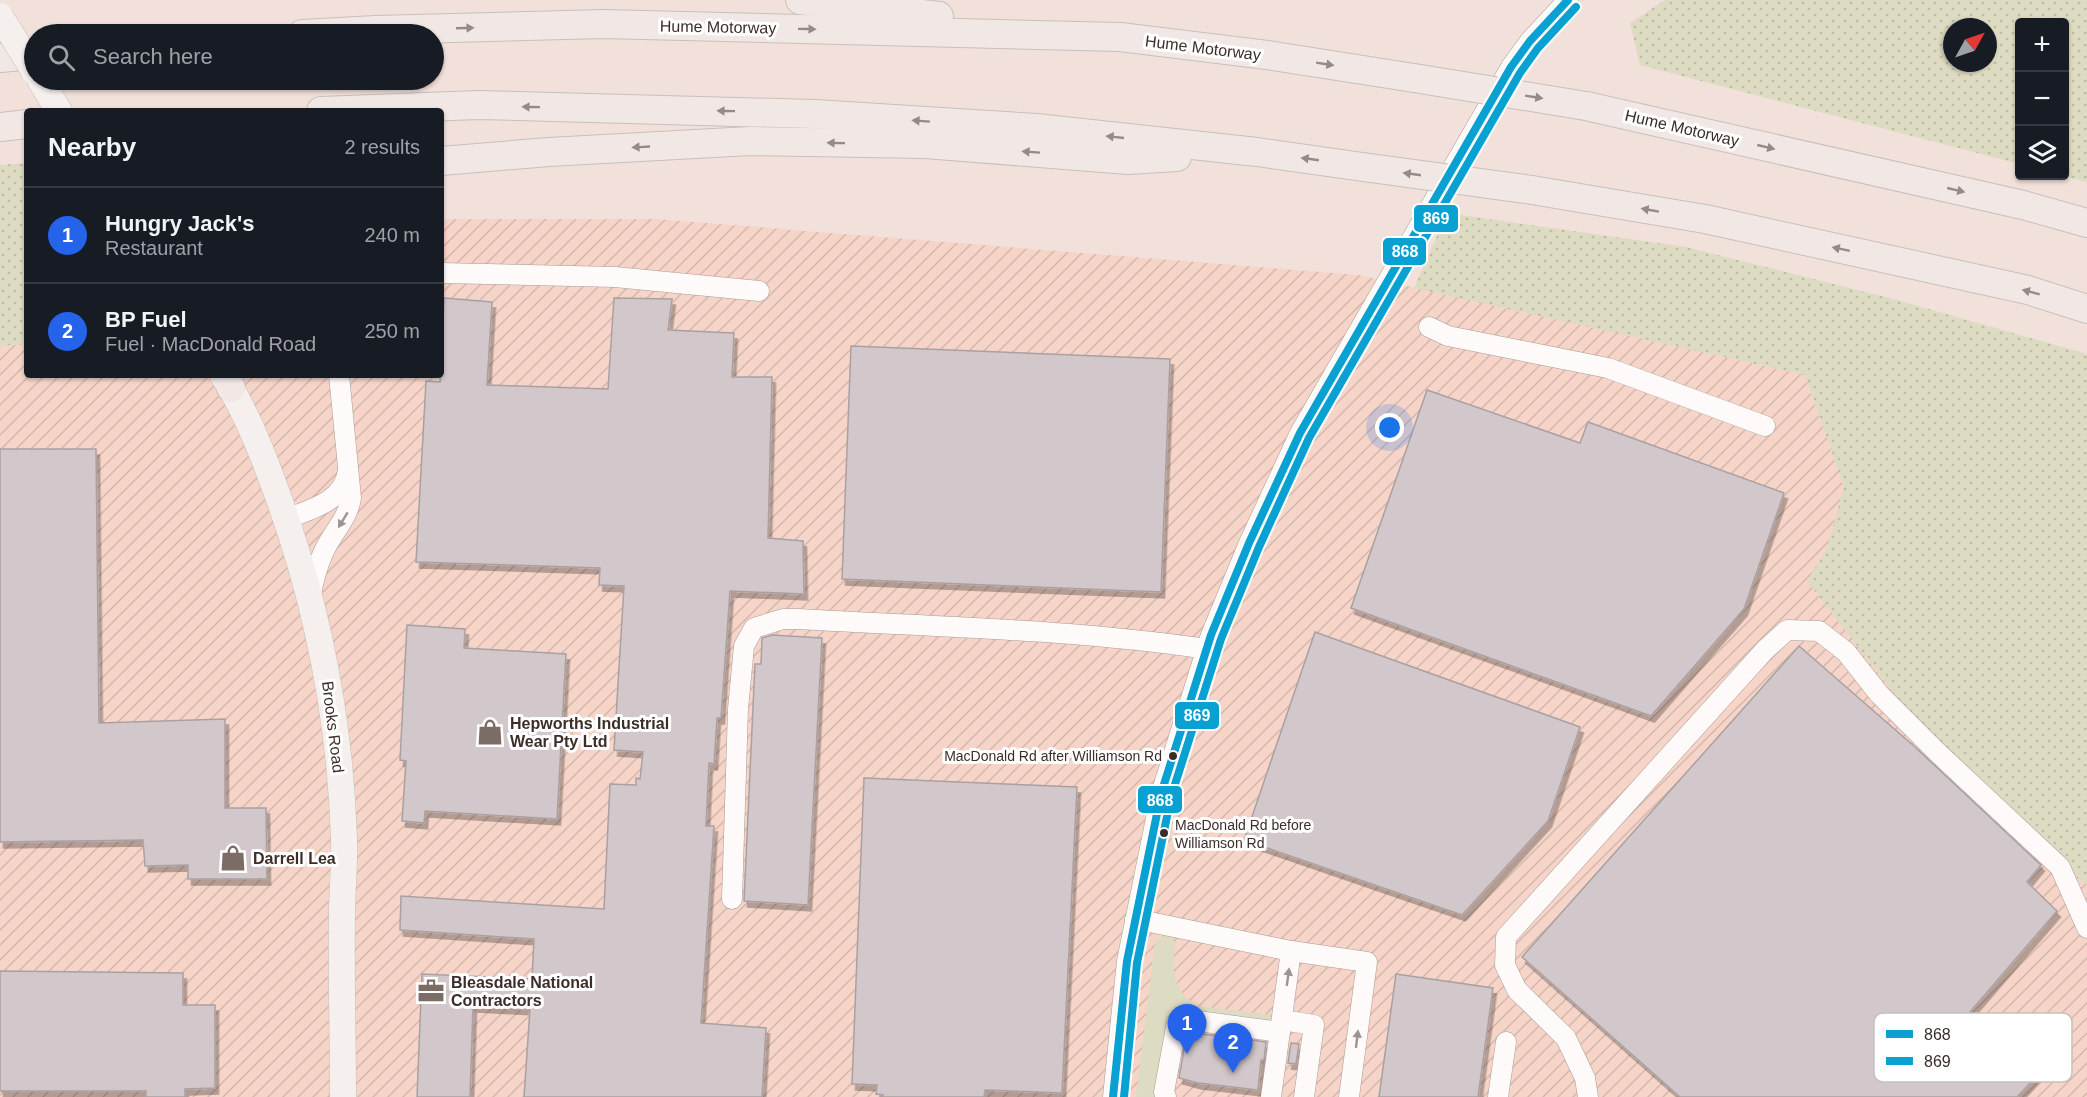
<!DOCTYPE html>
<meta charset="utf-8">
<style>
body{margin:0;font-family:Arial,sans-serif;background:#20242c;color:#f1f3f6}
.controls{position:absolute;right:18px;top:18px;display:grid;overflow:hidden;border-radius:6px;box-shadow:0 2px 4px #0004}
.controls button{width:54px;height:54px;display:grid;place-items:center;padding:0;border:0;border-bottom:2px solid #363941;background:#171b24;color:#f1f3f6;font:30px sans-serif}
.compass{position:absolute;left:1943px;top:18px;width:54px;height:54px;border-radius:50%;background:#171b24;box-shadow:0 2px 4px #0004;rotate:50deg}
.you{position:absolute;left:1390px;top:428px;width:21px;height:21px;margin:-15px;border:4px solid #fff;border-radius:50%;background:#1a73e8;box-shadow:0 0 0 9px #1a73e833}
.badge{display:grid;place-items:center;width:39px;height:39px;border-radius:50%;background:#2563eb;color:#fff;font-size:20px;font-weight:700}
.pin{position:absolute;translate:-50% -50px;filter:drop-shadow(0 2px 3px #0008)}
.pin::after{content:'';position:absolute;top:32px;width:21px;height:18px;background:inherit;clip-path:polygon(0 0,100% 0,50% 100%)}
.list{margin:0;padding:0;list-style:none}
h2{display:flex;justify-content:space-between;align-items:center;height:78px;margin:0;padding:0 24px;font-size:26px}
h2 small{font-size:20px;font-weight:400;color:#9ea1a6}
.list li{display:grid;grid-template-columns:39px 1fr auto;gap:18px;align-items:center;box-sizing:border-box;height:96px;padding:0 24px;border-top:2px solid #363941}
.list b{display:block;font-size:22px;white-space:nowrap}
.list p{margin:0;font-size:20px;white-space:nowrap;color:#9ea1a6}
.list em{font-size:20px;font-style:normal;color:#9ea1a6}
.icon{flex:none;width:33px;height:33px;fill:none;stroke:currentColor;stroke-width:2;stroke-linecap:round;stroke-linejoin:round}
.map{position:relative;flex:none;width:2087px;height:1097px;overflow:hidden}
.search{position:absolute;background:#171b24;box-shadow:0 2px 4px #0004;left:24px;top:24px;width:420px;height:66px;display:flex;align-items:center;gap:15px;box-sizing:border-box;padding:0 21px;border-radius:33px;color:#9ea1a6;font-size:22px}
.panel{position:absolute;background:#171b24;box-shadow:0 2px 4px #0004;left:24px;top:108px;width:420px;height:270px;border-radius:6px}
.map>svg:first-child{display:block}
</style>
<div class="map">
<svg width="2087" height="1097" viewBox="0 0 2087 1097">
<defs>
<pattern id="industrial-furrows" width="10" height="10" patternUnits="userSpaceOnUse" patternTransform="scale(1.5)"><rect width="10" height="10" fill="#f6d5c8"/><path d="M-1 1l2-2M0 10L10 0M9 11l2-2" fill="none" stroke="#d4b7ac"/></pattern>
<pattern id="grass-dots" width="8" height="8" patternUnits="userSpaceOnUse" patternTransform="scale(1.5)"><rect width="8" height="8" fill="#dddbc1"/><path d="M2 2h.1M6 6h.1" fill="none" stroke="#bfbca6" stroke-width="1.8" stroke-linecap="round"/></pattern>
<filter id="shadow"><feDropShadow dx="3.5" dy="6" stdDeviation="0" flood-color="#0004"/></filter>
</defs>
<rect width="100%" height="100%" fill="#f2e1da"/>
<!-- industrial -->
<polygon fill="url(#industrial-furrows)" points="441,219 656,219 1359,275 1805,375 1844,487 1827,548 1808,581 1929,739 2087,885 2087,1097 0,1097 0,346 27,344 27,375 441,375"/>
<!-- grass -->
<g fill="url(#grass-dots)" fill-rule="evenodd">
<path d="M1665,0h422v182l-25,-6h2v-154h-44l-1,142 -379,-99 -10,-42zM1952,27h36v36h-36z"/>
<polygon points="27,163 27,344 0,346 0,165"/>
<polygon points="1447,213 1686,247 1897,300 2087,354 2087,885 1929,739 1807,581 1827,548 1844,487 1805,375 1414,288"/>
</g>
<!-- green -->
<path fill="#dddbc1" d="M1167,936l5,1c4,6 2,12 2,19 -2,23 4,37 23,50l78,9 -1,6 -94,-9 -9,1 -11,84h-24l19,-155 5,-5z"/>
<!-- building -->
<g fill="#d2c8cb" stroke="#aaa0a2" stroke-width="1.5" filter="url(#shadow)">
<polygon points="444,298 492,302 487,385 608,389 614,298 672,299 668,330 734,333 732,377 772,377 768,538 803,541 804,594 730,591 721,718 717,718 714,764 709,763 706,826 714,826 701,1023 766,1028 762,1097 524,1097 530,1009 473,1006 470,1097 417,1097 422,974 532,979 534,939 400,930 401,896 604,909 610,784 636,785 636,778 640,779 643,752 614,750 624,586 599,585 600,568 416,562 426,381 440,382"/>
<polygon points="851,346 1170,359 1161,592 842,579"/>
<polygon points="1427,390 1580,443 1588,422 1784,493 1744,609 1651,716 1351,608"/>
<polygon points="0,449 96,449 99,723 225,719 225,808 266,808 267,879 188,879 188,865 145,866 143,840 0,842"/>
<polygon points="407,625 465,629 464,648 566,654 557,819 425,811 424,823 402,821 406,761 400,760"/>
<polygon points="1315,632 1580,727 1548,821 1462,915 1244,840"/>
<polygon points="772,635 822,638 808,905 744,901 755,664 761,664 762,638"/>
<polygon points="1799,646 1915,747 2041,865 2027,882 2057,911 1970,1012 2037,1076 2017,1097 1680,1097 1522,957"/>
<polygon points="864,778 1077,787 1062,1093 985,1090 984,1097 883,1097 883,1095 876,1094 877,1085 852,1084"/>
<polygon points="0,971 183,973 183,1005 215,1005 215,1088 185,1089 185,1097 146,1097 146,1091 0,1091"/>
<polygon points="1396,974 1493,988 1478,1097 1379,1097"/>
<polygon points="1187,1032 1266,1042 1264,1060 1261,1060 1258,1090 1198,1083 1179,1078"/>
<polygon points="1291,1043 1299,1044 1296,1064 1288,1063"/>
</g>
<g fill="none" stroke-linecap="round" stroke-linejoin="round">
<!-- minor casing -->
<g stroke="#aa9c96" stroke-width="21">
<g id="minor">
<polyline points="441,273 615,277 759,291"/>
<polyline points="1429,327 1448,336 1608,368 1765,426"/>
<path d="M286,519c26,-10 59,-18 62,-50"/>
<path d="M310,599c3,-17 7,-34 15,-50 9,-18 23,-31 26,-51l-12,-123"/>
<path d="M732,899l6,-190 6,-63 10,-18 29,-9h15c136,8 274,10 409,30"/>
<polyline points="1135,919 1291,951 1271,1097"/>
<polyline points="1291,951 1367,962 1349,1097"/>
<polyline points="1282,1020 1314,1025 1304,1097"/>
<polyline points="1113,1097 1127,961 1161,794 1211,635 1249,543 1300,433 1511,67 1530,41 1568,0"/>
<polyline points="1166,1097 1164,1092 1177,1022 1183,1019 1280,1032"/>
<polyline points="1498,1097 1506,1042"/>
<polyline points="1588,1097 1585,1078 1566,1038 1517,990 1505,965 1506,937 1765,650 1787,630 1819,631 1846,652 1879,694 1937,752 2060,867 2087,928"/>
</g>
</g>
<!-- major casing -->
<g stroke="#c8bfbb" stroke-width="27">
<g id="major">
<polyline points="40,80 59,111"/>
<path d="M223,375c24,38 41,82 56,124 39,108 61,224 65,339 1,25 -2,51 -2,77 -1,61 1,121 1,182"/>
</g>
</g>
<!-- highway casing -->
<g stroke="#c8bfbb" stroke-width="30">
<g id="highway">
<polyline points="800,0 939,16"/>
<polyline points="302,34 376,30 603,24 1120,37 1267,55 1414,78"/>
<polyline points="0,58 34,55"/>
<polyline points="1586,106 2023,205 2087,223"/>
<polyline points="321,111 478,105 815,114 1036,128 1257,152 1363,167"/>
<polyline points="0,127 27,124"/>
<polyline points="441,161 549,152 750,141 925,144 1128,160 1177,157"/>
<polyline points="1532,190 1705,219 2028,290 2087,309"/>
<polyline points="226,375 231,388"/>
</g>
</g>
<!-- minor -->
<use href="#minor" stroke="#fdfaf9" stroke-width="20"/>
<!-- major -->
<use href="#major" stroke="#f5efee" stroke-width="26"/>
<!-- highway -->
<use href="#highway" stroke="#f1e8e6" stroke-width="28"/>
<!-- major-bridge casing -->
<g stroke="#c8bfbb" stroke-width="27" stroke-linecap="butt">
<polyline id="major-bridge" points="0,16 34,71"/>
</g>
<!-- highway-bridge casing -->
<g stroke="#c8bfbb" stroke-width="30" stroke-linecap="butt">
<g id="highway-bridge">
<polyline points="1414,78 1586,106"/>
<polyline points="1363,167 1532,190"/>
</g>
</g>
<!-- major-bridge -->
<use href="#major-bridge" stroke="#f5efee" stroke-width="26"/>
<!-- highway-bridge -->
<use href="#highway-bridge" stroke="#f1e8e6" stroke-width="28"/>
<!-- bus-1 casing -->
<g stroke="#fff" stroke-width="12">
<polyline id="bus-1" points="1113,1097 1127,961 1161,794 1211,635 1249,543 1300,433 1511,67 1530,41 1568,0"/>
</g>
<!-- bus-2 casing -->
<g stroke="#fff" stroke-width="12">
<polyline id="bus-2" points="1124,1097 1137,963 1171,797 1221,639 1259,547 1309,438 1520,73 1538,48 1576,7"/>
</g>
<!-- bus-1 -->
<use href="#bus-1" stroke="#09a1d1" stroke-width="8"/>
<!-- bus-2 -->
<use href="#bus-2" stroke="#09a1d1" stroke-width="8"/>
</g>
<!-- one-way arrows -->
<defs><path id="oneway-solid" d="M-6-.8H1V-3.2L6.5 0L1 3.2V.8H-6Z" transform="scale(1.5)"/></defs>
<g fill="#968a87">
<use href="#oneway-solid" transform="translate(465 28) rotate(-2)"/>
<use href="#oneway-solid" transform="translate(807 29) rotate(1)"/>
<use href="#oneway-solid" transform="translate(1325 64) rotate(9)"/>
<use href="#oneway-solid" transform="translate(1534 97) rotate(9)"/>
<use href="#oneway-solid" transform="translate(531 107) rotate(-179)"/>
<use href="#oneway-solid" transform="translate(726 111) rotate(-179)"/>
<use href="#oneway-solid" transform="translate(921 121) rotate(-176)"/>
<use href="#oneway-solid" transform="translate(1115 137) rotate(-174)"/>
<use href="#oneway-solid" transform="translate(836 143) rotate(-179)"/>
<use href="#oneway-solid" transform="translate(641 147) rotate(177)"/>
<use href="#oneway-solid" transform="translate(1766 147) rotate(13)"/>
<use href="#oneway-solid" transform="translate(1031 152) rotate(-176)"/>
<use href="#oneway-solid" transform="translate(1310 159) rotate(-172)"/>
<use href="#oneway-solid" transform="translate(1412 174) rotate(-172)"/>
<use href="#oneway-solid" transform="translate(1956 190) rotate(13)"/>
<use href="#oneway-solid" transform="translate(1650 210) rotate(-170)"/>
<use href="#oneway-solid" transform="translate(1841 249) rotate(-168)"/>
<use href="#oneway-solid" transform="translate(2031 292) rotate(-165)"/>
</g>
<g fill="#9c9490">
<use href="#oneway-solid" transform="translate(343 520) rotate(121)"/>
<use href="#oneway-solid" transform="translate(1288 977) rotate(-82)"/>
<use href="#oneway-solid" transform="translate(1357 1039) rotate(-83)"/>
</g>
<!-- icons -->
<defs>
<g id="shop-bare" transform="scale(2.07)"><path d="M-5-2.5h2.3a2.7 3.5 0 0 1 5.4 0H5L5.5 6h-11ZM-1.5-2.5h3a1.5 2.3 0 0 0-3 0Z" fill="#7c6c66" stroke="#fff" stroke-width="2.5" paint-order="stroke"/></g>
<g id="office-bare" transform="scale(2.07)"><path d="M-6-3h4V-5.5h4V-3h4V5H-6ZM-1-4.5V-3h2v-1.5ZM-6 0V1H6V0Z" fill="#7c6c66" stroke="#fff" stroke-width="2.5" paint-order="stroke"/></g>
</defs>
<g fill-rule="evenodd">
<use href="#shop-bare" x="490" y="732"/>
<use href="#shop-bare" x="233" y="858"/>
<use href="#office-bare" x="431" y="991"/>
</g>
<!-- markers -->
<g fill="#3c2d28" stroke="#fff" stroke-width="2">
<circle cx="1173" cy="756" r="5"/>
<circle cx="1164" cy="833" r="5"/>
</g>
<g text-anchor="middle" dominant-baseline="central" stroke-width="6" stroke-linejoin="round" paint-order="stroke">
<!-- bus labels -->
<g font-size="14" fill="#3c2d28" stroke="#fff" text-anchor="end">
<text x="1162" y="756">MacDonald Rd after Williamson Rd</text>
<text x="1175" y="825" text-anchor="start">MacDonald Rd before<tspan x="1175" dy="18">Williamson Rd</tspan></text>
</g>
<!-- street labels -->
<g font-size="16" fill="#3c2d28" stroke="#fff">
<text transform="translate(718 27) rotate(1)">Hume Motorway</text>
<text transform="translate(1203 48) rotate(7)">Hume Motorway</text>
<text transform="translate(1682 128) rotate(13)">Hume Motorway</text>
<text transform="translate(333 727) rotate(83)">Brooks Road</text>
</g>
<!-- poi labels -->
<g font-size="16" font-weight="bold" fill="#3c2d28" stroke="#fff" text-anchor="start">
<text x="510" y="723">Hepworths Industrial<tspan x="510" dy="18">Wear Pty Ltd</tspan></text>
<text x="253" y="858">Darrell Lea</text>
<text x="451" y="982">Bleasdale National<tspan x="451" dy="18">Contractors</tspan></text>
</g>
</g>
<!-- legend -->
<rect x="1874" y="1013" width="198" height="69" rx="9" fill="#fff" stroke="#c4c0be" stroke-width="1.5"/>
<rect x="1886" y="1030" width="27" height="8" fill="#09a1d1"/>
<rect x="1886" y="1057" width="27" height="8" fill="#09a1d1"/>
<g font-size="16" fill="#3c2d28">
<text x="1924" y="1040">868</text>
<text x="1924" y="1067">869</text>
</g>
<g stroke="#fff" stroke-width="2">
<rect x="1413" y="204" width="46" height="29" rx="6" fill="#09a1d1"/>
<rect x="1382" y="237" width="45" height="29" rx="6" fill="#09a1d1"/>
<rect x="1174" y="701" width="46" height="29" rx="6" fill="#09a1d1"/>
<rect x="1137" y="785" width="46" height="29" rx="6" fill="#09a1d1"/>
</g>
<g font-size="16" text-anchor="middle" font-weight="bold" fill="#fff">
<text x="1436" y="224">869</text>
<text x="1405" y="257">868</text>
<text x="1197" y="721">869</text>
<text x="1160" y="806">868</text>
</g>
</svg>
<div class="controls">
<button>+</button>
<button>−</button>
<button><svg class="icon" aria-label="layers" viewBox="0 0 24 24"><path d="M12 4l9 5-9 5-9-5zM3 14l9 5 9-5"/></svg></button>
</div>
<svg class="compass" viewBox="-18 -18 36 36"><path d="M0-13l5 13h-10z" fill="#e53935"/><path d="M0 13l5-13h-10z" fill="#9ea1a6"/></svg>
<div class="you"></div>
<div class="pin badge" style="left:1187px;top:1054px">1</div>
<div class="pin badge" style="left:1233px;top:1073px">2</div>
<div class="search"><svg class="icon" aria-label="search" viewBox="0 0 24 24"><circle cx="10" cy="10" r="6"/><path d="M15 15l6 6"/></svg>Search here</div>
<section class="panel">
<h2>Nearby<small>2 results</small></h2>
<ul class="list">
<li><span class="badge">1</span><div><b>Hungry Jack's</b><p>Restaurant</p></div><em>240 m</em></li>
<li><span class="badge">2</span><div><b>BP Fuel</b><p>Fuel · MacDonald Road</p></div><em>250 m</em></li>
</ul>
</section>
</div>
